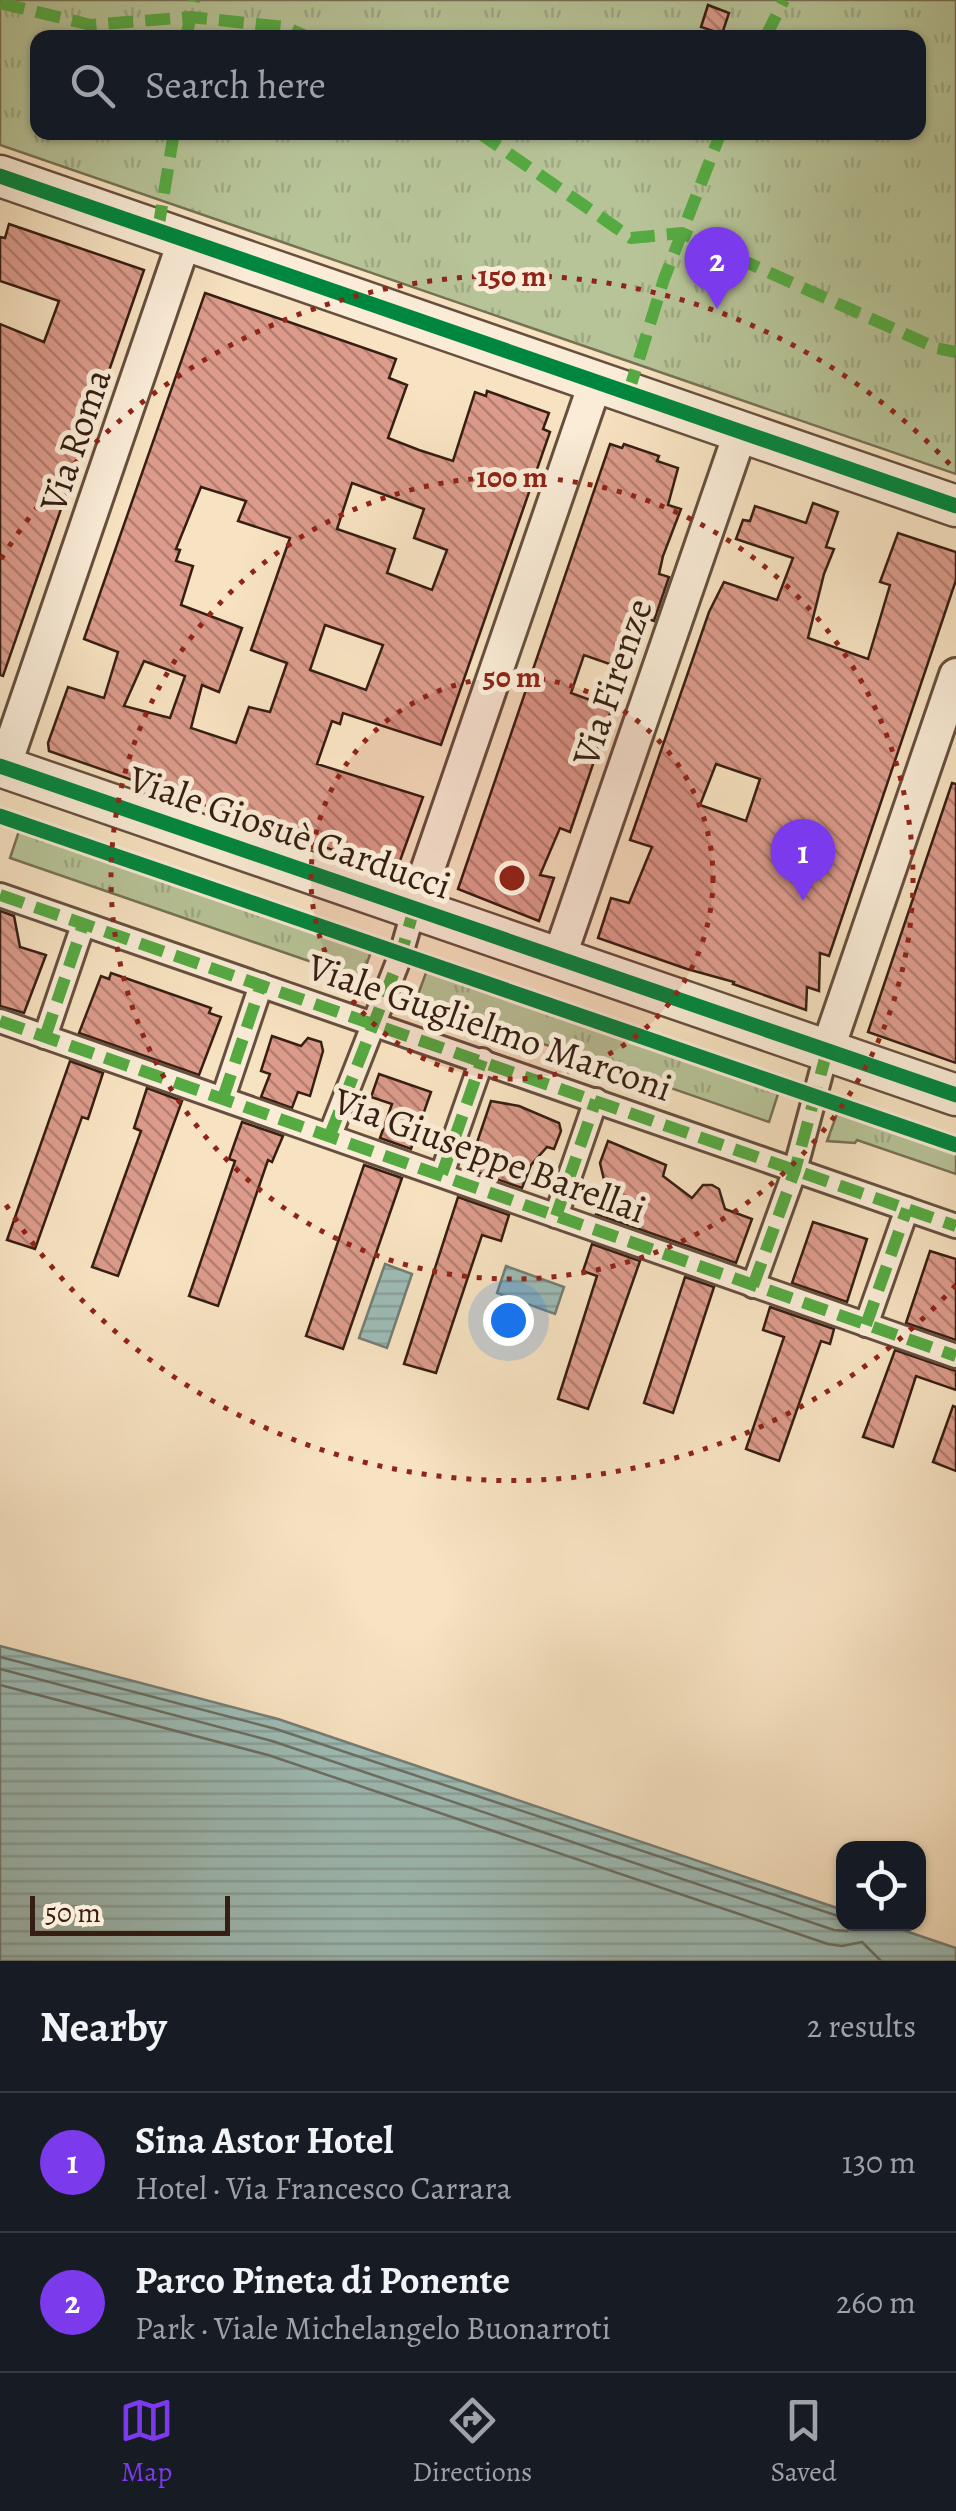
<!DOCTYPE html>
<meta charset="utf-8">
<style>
body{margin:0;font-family:Alegreya,serif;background:#242831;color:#f1f3f6}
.controls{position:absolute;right:30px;bottom:30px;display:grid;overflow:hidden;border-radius:20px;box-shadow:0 2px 8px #0004}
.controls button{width:90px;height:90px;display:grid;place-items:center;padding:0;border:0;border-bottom:2px solid #363941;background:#171b24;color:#f1f3f6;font:50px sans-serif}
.scale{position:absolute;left:30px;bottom:25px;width:200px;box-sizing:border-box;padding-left:10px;border:5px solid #361e12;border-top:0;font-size:28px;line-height:35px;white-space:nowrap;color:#361e12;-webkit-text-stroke:8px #faecd7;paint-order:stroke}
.you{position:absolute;left:508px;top:1320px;width:35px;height:35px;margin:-25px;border:8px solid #fff;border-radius:50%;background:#1a73e8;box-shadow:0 0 0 15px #1a73e833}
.badge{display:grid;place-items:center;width:65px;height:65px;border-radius:50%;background:#7c3aed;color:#fff;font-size:32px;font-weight:700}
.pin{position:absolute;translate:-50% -82px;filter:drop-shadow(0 2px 5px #0008)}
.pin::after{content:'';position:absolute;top:52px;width:35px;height:30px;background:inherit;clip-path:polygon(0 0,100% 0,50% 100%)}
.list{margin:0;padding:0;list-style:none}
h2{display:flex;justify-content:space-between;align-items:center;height:130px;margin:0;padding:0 40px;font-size:42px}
h2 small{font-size:32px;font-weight:400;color:#9ea1a6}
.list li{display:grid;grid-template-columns:65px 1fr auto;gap:30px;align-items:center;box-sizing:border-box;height:140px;padding:0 40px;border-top:2px solid #363941}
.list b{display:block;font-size:38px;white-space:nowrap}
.list p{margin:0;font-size:32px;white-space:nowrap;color:#9ea1a6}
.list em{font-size:32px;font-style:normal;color:#9ea1a6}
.icon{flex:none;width:55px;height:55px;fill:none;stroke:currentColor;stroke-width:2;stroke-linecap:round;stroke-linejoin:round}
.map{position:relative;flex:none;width:956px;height:1961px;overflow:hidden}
.search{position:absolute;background:#171b24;box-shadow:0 2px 8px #0004;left:30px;right:30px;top:30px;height:110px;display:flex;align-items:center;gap:25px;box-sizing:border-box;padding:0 35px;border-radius:20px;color:#9ea1a6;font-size:38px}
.sheet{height:410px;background:#171b24}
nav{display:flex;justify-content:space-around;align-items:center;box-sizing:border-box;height:140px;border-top:2px solid #363941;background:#171b24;font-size:28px;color:#9ea1a6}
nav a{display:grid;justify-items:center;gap:5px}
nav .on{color:#7c3aed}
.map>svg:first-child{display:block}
</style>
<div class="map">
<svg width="956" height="1961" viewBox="0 0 956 1961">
<defs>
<pattern id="grass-tufts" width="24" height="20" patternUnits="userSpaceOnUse" patternTransform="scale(2.5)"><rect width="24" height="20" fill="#b7c498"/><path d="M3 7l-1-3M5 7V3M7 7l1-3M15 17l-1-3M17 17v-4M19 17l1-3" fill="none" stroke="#9ea882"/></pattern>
<pattern id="water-rules" width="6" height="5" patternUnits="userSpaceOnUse" patternTransform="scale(2.5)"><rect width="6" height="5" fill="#9ebdb7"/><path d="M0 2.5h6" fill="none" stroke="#89a29c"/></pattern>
<pattern id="building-back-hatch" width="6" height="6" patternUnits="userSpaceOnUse" patternTransform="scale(2.5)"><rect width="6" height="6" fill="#dc9b8b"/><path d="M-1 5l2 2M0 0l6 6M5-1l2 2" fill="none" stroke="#b37e70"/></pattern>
</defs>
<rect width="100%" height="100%" fill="#f7e2c1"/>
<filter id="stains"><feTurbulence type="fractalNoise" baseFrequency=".002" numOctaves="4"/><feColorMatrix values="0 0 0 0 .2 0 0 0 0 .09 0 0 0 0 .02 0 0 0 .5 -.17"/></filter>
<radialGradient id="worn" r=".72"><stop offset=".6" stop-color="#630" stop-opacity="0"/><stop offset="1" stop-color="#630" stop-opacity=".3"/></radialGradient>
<!-- grass -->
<g fill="url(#grass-tufts)" stroke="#767155" stroke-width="2.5" fill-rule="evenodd">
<path d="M0,0h956v474l-956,-329zM38,38h880v94h-880z"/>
<polygon points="19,831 371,952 361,979 10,858"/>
<polygon points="427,970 779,1091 769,1122 416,1000"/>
<polygon points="838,1111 956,1152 956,1174 857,1140 855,1143 827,1141"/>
</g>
<!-- water -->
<g fill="url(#water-rules)" stroke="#747d75" stroke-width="2.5">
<polygon points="385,1264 412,1274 387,1348 359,1338"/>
<polygon points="506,1266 564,1287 555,1314 497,1293"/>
<polygon points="0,1646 278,1719 843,1910 844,1924 885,1924 956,1948 956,1961 0,1961"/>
</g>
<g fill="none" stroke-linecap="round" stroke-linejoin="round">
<!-- shore -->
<g stroke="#6a6e64" stroke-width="2.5">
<polyline points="0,1657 276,1729 844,1918"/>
<polyline points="0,1669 272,1741 834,1930 847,1931 859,1924"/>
<polyline points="0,1685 268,1755 828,1944 842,1946 862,1942 881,1961"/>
</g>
</g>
<!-- building -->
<g fill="url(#building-back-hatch)" stroke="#361e12" stroke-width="2.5" fill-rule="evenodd">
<polygon points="708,5 729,13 722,34 701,27"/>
<polygon points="9,224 144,270 3,676 0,675 0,324 44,342 59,301 0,281 0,237 5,238"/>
<path d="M205,293l191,66 -7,19 18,7 -19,53 31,12 34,11 22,-69 11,4 1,-5 62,22 -6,16 7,3 -109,313 -98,-32 -3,11 -8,-3 -15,43 106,33 -27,75 -347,-121 -1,-8 20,-56 36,11 14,-46 -34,-13zM352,483l72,26 -10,29 33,12 -15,40 -45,-17 8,-24 -58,-20zM201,487l45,14 -8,20 52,17 -39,112 36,13 -17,49 -21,-5 -13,36 -45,-15 11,-43 17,7 23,-64 -61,-23 12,-39 -17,-5 4,-11 -4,-1zM325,625l58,20 -17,45 -56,-20zM144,661l41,15 -15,42 -46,-12z"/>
<polygon points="610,444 622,448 624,444 659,456 657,461 678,468 668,505 681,509 663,556 659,574 669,577 654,621 635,615 618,667 584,655 571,693 612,708 570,832 560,828 540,875 554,878 539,921 458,889"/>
<path d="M813,503l25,9 -12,35 8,2 -10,25 -16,64 60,21 22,-74 -10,-3 18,-49 58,19v28l-127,376 -9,-3 -1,38 -12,-4 -1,23 -73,-26 1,-2 -47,-13 -89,-31 13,-40 18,5 23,-56 -22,-7 79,-228 15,-30 53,18 16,-42 -57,-19 7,-19 7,1 5,-15 51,17zM716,764l44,15 -14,42 -46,-16z"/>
<polygon points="952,783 956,784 956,1063 868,1032"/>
<polygon points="0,911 14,916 20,947 46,955 24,1013 0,1006"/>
<polygon points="111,973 211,1008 209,1013 221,1017 199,1075 79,1033 101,976 109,979"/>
<polygon points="272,1036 301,1046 308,1038 321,1042 323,1051 310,1096 298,1092 292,1108 261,1097 270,1074 261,1071"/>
<polygon points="70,1061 103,1073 88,1119 82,1117 35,1249 7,1240"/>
<polygon points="379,1074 431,1092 411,1149 380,1138 392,1104 371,1097"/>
<polygon points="147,1088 182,1101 118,1276 92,1267 141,1131 134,1128"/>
<polygon points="491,1101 519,1106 559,1123 561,1131 554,1149 547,1147 531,1165 522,1188 468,1169"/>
<polygon points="242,1122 283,1136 272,1162 268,1160 218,1306 189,1296 235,1161 229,1159"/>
<polygon points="608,1141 666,1165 663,1176 692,1198 703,1185 712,1185 719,1189 725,1209 752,1219 736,1263 596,1214 606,1188 600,1163"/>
<polygon points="364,1165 402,1178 343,1349 306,1336"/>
<polygon points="458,1197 509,1215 501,1241 482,1235 436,1373 404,1364"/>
<polygon points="813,1222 867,1239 847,1302 792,1283"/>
<polygon points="592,1244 640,1261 588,1409 558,1399 597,1276 583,1271"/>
<polygon points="930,1251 956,1259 956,1340 906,1323"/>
<polygon points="685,1277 714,1287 673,1413 644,1403"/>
<polygon points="770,1307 834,1329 830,1344 821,1341 779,1461 746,1449 784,1337 763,1330"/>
<polygon points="895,1350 956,1371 956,1390 916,1376 893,1447 863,1437"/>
<polygon points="953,1406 956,1407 956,1471 933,1462"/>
</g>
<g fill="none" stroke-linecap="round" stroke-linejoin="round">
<!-- pedestrian casing -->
<g stroke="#664f3e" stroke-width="28">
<g id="pedestrian">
<polyline points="0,895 956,1226"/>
<polyline points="0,1021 956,1356"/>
<polyline points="45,1037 83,925"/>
<polyline points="223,1098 261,985"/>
<polyline points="330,1135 401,954 414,909"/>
<polyline points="442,1174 482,1060"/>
<polyline points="556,1216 596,1100"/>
<polyline points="753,1286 795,1170 827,1051"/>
<polyline points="866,1325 907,1209"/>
</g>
</g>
<!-- minor casing -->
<g stroke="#664f3e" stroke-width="38">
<g id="minor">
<polyline points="4,767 185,239"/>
<polyline points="414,909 596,381"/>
<polyline points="559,958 741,431"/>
<polyline points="827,1051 956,675"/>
</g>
</g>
<!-- tertiary casing -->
<g stroke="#664f3e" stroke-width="45">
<g id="tertiary">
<polyline points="0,176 956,506"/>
<polyline points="0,766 956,1095"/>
</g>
</g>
<!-- pedestrian -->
<use href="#pedestrian" stroke="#faecd7" stroke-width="22"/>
<!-- minor -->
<use href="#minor" stroke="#faecd7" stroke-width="32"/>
<!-- tertiary -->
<use href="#tertiary" stroke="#faecd7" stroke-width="40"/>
<!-- quiet -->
<g stroke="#55aa42" stroke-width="12" stroke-dasharray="25 12" stroke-linecap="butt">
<polyline points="0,3 91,25 190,17 285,27 310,38"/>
<polyline points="186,38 194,0"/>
<polyline points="765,38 784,0"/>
<polyline points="478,132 631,238 682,233 936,348 956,352"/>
<polyline points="158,230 174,132"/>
<polyline points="628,394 664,279 721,132"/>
<polyline points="0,895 956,1226"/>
<polyline points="0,1021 956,1356"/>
<polyline points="45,1037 83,925"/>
<polyline points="223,1098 261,985"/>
<polyline points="330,1135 401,954 414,909"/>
<polyline points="442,1174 482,1060"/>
<polyline points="556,1216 596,1100"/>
<polyline points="753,1286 795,1170 827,1051"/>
<polyline points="866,1325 907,1209"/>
</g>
<!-- cycleway casing -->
<g stroke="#faecd7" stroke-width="21">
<g id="cycleway">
<polyline points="0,176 956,506"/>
<polyline points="0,766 956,1095"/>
<polyline points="0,816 956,1145"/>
</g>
</g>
<!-- cycleway -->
<use href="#cycleway" stroke="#00873e" stroke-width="15"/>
</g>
<!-- distance rings -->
<circle cx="512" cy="878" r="201" fill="#8f2418" fill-opacity=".12"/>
<g fill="none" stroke="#8f2418" stroke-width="5" stroke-dasharray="5 10">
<circle cx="512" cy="878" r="201"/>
<circle cx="512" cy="878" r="401"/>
<path d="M956 1285A602 602 0 0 1 1 1197M1 559A602 602 0 0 1 956 471"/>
</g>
<g text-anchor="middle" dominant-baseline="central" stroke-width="10" stroke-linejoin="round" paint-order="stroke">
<!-- street labels -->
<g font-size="38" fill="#361e12" stroke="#faecd7">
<text transform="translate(75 440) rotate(-71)">Via Roma</text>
<text transform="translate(612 682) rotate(-71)">Via Firenze</text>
<text transform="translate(290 832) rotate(19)">Viale Giosuè Carducci</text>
<text transform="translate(490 1027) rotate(19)">Viale Guglielmo Marconi</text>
<text transform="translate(490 1155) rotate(20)">Via Giuseppe Barellai</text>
</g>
</g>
<circle cx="512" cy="878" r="15" fill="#8f2418" stroke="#faecd7" stroke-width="5"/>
<g font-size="30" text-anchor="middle" font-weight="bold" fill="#8f2418" stroke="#faecd7" stroke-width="10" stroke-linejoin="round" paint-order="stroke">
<text x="512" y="286">150 m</text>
<text x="512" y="487">100 m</text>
<text x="512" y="687">50 m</text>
</g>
<rect width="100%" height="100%" filter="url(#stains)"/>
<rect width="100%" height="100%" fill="url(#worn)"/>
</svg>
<div class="controls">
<button><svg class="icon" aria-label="locate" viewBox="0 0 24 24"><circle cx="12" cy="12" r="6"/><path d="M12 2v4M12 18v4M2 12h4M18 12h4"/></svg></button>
</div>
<div class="scale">50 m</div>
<div class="you"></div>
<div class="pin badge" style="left:803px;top:901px">1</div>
<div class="pin badge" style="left:717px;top:309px">2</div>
<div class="search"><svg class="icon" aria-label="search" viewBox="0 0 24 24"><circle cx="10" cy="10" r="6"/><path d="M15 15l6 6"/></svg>Search here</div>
</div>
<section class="sheet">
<h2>Nearby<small>2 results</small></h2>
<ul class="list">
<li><span class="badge">1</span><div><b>Sina Astor Hotel</b><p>Hotel · Via Francesco Carrara</p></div><em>130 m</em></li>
<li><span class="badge">2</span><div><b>Parco Pineta di Ponente</b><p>Park · Viale Michelangelo Buonarroti</p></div><em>260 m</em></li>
</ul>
</section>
<nav>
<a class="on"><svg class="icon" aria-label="map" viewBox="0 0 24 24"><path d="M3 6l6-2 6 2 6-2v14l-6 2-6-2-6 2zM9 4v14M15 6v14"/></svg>Map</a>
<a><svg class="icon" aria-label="directions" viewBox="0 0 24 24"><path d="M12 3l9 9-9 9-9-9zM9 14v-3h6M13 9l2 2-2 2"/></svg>Directions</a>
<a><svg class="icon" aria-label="saved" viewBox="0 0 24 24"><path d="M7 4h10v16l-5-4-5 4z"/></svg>Saved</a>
</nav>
